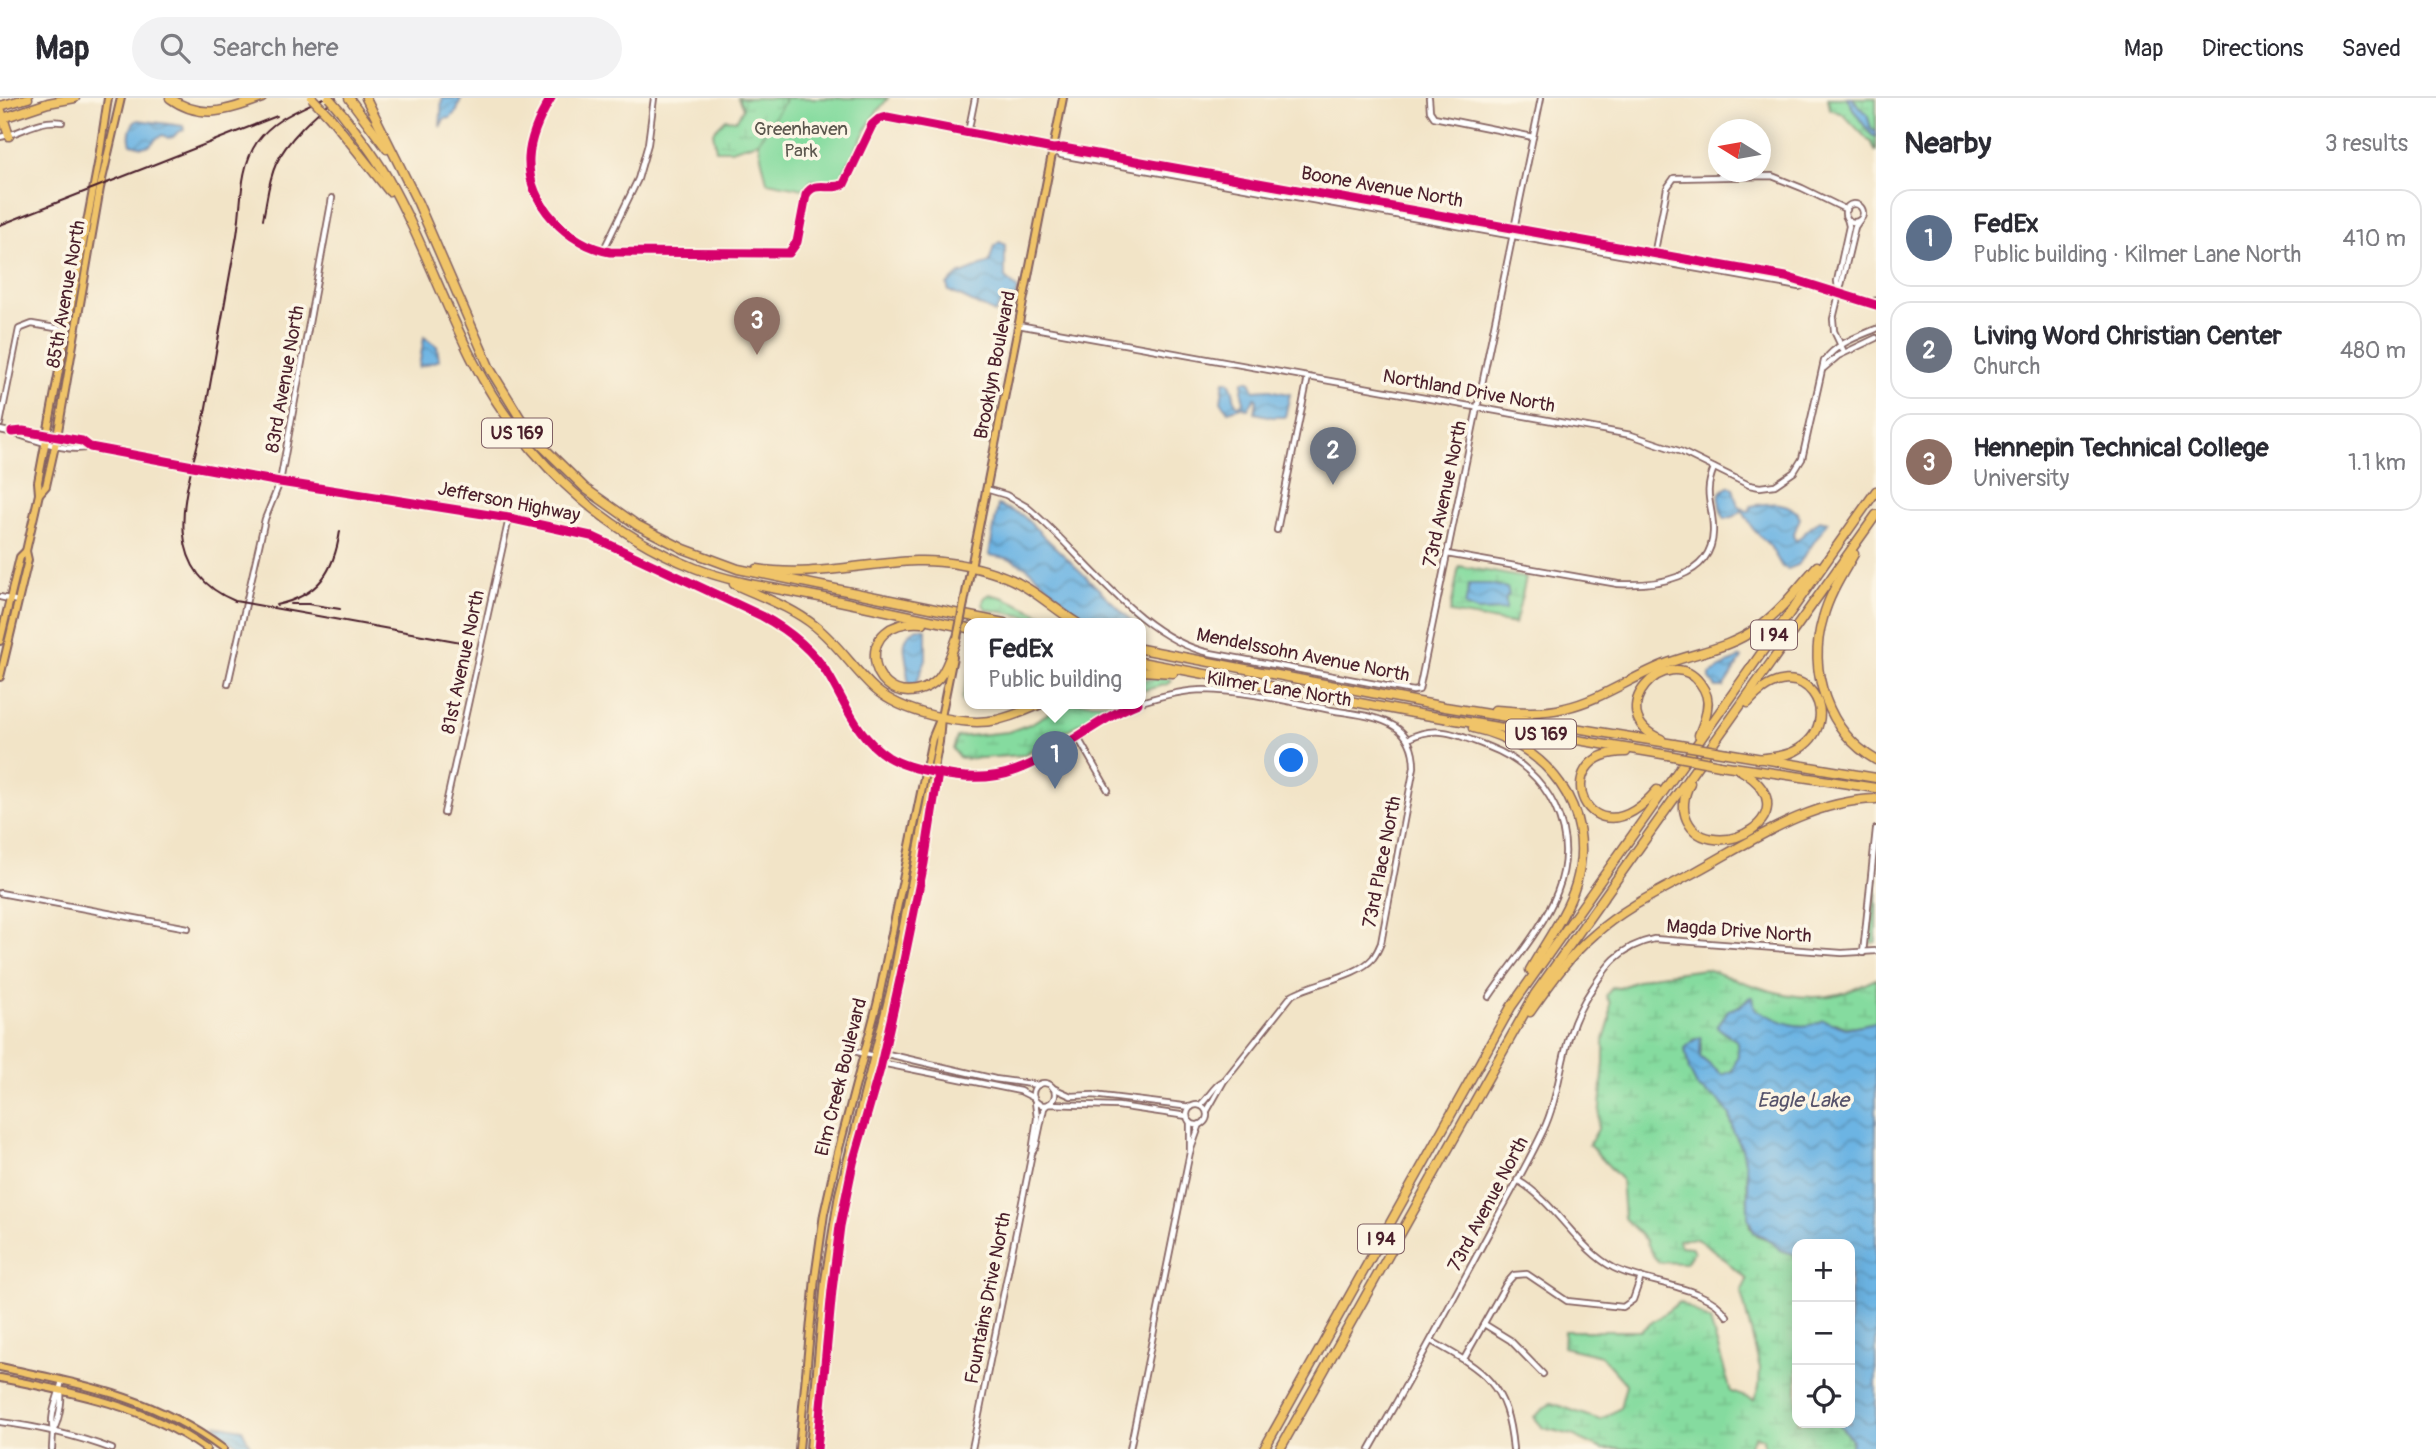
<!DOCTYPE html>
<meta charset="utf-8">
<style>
body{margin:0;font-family:Pangolin,sans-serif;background:#f2f2f3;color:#2b2b33}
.controls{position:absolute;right:21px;bottom:21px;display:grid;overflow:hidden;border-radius:14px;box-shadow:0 4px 18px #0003}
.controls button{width:63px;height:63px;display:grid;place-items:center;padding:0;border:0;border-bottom:2px solid #e1e1e2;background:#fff;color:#2b2b33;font:35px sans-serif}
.compass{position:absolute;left:1708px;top:21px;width:63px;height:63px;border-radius:50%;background:#fff;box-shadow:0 4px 18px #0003;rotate:281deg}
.you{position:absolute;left:1292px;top:663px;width:24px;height:24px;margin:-18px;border:5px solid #fff;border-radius:50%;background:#1a73e8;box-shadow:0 0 0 10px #1a73e833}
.badge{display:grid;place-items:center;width:46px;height:46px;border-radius:50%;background:#111827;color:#fff;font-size:23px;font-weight:700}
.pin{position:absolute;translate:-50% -58px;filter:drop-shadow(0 2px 4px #0008)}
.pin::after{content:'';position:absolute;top:37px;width:24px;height:21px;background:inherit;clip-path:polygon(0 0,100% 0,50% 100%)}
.popup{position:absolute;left:964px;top:520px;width:182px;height:91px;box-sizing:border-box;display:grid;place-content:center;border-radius:14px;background:#fff;filter:drop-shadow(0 2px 5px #0005);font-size:23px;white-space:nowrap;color:#7c7c81}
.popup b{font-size:26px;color:#2b2b33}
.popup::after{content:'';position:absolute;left:50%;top:100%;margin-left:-14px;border:14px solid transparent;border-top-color:#fff}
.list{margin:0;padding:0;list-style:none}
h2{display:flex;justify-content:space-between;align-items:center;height:91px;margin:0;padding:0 28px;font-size:30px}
h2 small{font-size:23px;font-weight:400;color:#7c7c81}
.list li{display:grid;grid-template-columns:46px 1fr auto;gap:21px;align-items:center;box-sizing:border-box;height:98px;margin:0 14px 14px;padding:0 14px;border:2px solid #e1e1e2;border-radius:21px}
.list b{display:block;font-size:26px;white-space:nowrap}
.list p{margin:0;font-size:23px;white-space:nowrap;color:#7c7c81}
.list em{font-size:23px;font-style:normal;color:#7c7c81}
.icon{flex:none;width:38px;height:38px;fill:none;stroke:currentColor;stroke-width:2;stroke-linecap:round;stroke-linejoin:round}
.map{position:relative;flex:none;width:1876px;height:1351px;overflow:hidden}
header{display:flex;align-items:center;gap:42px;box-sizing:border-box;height:98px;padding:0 35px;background:#fff;border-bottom:2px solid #e1e1e2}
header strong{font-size:33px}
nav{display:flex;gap:38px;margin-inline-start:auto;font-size:24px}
.search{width:490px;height:63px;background:#f2f2f3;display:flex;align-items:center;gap:18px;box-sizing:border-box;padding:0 24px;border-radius:38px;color:#7c7c81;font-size:26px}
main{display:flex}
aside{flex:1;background:#fff}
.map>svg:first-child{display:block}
</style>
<header>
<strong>Map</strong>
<div class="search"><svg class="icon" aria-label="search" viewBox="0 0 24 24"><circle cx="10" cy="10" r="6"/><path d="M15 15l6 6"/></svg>Search here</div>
<nav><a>Map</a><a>Directions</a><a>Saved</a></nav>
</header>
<main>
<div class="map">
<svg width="1876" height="1351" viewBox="0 0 1876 1351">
<defs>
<pattern id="wetland-marsh" width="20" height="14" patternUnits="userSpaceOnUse" patternTransform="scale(1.75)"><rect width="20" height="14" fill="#85db9f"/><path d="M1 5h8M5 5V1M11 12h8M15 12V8" fill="none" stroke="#74bc89"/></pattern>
<pattern id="water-waves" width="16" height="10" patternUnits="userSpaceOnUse" patternTransform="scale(1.75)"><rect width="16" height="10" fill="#6cb4e3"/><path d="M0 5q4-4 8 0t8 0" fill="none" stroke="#5b92b8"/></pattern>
</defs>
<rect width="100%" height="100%" fill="#fcf5e5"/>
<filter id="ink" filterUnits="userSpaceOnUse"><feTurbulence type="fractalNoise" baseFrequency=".0143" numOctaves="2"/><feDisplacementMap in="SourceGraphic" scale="14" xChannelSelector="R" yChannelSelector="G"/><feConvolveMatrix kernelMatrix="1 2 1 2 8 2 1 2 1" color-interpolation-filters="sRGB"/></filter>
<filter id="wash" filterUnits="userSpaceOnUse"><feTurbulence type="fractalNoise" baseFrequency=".00686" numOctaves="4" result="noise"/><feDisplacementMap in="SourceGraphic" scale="28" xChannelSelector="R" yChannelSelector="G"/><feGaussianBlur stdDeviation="1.57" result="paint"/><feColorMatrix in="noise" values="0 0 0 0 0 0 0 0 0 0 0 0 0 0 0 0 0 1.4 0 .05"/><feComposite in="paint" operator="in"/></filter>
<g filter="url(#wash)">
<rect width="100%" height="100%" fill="#f2e4c7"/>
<!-- green -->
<g fill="#85db9f" stroke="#687d65" stroke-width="2">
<polygon points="757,0 888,0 873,19 838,85 812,82 803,91 767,84 753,23"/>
<polygon points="1876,778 1876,844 1870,845"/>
</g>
<!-- wetland -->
<g fill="url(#wetland-marsh)" stroke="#687d65" stroke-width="2">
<polygon points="738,0 784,0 784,4 758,44 731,52 716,52 713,34 726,21 737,22 743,10"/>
<path d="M1828,0h19c7,13 16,27 26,38h3v16l-5,-11h-2l-26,-27 -13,-5z"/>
<polygon points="1852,0 1876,0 1876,33 1871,30 1864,13"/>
<polygon points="1459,468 1526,480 1515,526 1450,515"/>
<polygon points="989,496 1005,500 1046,519 1047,522 986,511 983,506 984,500"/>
<polygon points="969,574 969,605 1005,605 973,607 963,604 962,601"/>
<polygon points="1141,581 1170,581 1172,583 1168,586 1141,593"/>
<polygon points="1066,605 1116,605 1023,657 967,661 959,659 953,651 957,639 1008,634 1030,626"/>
<path d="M1705,871c45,14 92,39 141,23 10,-3 20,-9 30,-13v43l-30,6 -10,-5 -29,3 -19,-1 -33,-16 -2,-11 -28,16 -1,6 -7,7 20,14 1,14 -6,16 -10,4 -22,-18 1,-16 -7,-1 -9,9 4,21 8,15 22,16 11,14 3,16 9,17 5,15 1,54 2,10 8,9 12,4 10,10 9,1 8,7v165h41l14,16 -1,10h-87l-1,-11 -8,-2 -7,13h-146l-30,-14 -29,-7 -9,-11 17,-14 49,17 20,-12 6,-24 -25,-28 -38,-9 1,-16h76l40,-29 30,19 21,71 23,8 5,-13 1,-19 -19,-76 6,-12c-4,-7 -12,-9 -17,-15 -9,-12 -22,-18 -35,-27l-17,2 3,6 10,1 3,4 -8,12 -27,-1 -6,-6 -7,-16 -22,-22 -3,-39 -32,-34 9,-16 6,-66v-23l6,-20v-17l-4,-7 6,-9 7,1 31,-12z"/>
</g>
<!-- water -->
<g fill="url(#water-waves)" stroke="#5b6a87" stroke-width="2">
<polygon points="442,0 461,0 457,13 450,20 444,21 440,29"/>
<path d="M1847,0h5l15,16 4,14 5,3v5h-3c-10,-11 -19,-25 -26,-38z"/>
<path d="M138,22l45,6 1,4 -6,2 -5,5 -5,1 -5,-3 -5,2 -8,8 -8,2 -11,-3c-3,-8 -1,-20 7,-24z"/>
<polygon points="1000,144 1005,147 1005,180 1018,191 1016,200 1001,204 995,215 949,193 947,187 958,177 989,165 994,148"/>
<polygon points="424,239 437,248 439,262 419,269"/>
<path d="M1224,283h4c6,7 5,14 8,23l4,1 4,-3 -2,-8 1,-13h7l4,9 15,-1 4,2 17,3 -5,23h-13l-17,-4 2,-13 -2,-2 -7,11 -3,-1 -1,-2 -16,5 -7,-10z"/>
<path d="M1729,388l4,2 5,18 11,6 2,-6c18,-3 40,-7 49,12l-7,18 3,5 23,-21 9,2 -30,43 -10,4 -6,-2 -12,-21 -17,-17 -11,-19 -7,6 -10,3c-6,-9 -6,-17 -5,-26z"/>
<polygon points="998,407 1022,417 1134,525 1094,525 1076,514 1028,470 1011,461 989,457"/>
<polygon points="1469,486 1490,486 1507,490 1509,497 1506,500 1506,512 1477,513 1465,508"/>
<path d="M917,530l9,1v31l-10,24h-7c-2,-7 -2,-11 -2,-18 -2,-17 -8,-27 10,-38z"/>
<polygon points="1740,559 1742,560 1725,586 1723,589 1716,589 1710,581 1710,576"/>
<path d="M1750,899h3l2,12c21,10 45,25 68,11l23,8 30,-6v427h-25l1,-10 -14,-16h12v-179h-53v14l-3,-4 -14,-4 -10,-10 -16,-8 -6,-14v-41l-6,-29 -9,-17 -3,-16 -11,-14 -21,-13 -9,-18 -4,-22 9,-8 7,-3 -1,20 22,18 10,-4 6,-16 -1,-14 -20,-14 11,-17 12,-4z"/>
<path d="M216,1326l26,5 9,18 -5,2c-11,-7 -24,-14 -30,-25z"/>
</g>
</g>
<g filter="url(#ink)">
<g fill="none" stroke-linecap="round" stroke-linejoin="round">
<!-- minor casing -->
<g stroke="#856462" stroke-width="8">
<g id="minor">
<path d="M551,0c-11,18 -21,39 -22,60 -2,45 39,87 81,94l179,1 8,-11 9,-47c9,-16 24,-3 38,-11l28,-59 7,-6 8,-2 166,32 10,-1 723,129 85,26"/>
<polyline points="1429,0 1430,13 1434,19 1533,39"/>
<polyline points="968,35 975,0"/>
<path d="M0,39c24,-4 35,-18 62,-15"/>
<polyline points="1054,52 1061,57 1799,189 1805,187"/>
<circle cx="1854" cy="115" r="9"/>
<polyline points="603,153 638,81 648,46 654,0"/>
<polyline points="1653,163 1667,90 1674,80 1772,78 1802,90 1847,112"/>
<polyline points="1838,191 1837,183 1849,128 1847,120"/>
<path d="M1018,227l613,110 51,17 67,33 11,2 15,-2 19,-13 8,-13 22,-98c13,-18 33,-24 52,-32"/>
<polyline points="1844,254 1834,233 1833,221 1855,129 1859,123"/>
<polyline points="1824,270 1838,258 1876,240"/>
<polyline points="0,326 19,231 32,226 67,232"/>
<path d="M0,332c24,4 66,25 89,17"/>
<path d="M12,334l11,-1 59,10 8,6 190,35 229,36 82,18 171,80c26,14 51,34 67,60 17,29 29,62 59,81 15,9 33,13 50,16 27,6 53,7 79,-3 43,-16 78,-50 121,-67"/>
<path d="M986,391l20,6 21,12c56,46 111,131 183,146l203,38 6,-1 122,-592"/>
<polyline points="1277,432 1308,279"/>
<path d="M1447,456l171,30c36,2 94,-5 95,-52 1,-27 -11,-35 1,-64"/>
<polyline points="0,499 18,503"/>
<polyline points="228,586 265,421 280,384 332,100"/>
<path d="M1141,604c20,-6 42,-12 63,-12 43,1 86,12 127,20 21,4 45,5 63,16 15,9 20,24 20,41l-33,176c-2,5 -5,11 -8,15 -16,19 -59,24 -81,37l-68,86 -17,30"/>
<polyline points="1077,638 1108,692"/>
<path d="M1408,641c29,-16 53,-3 81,8 29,11 53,32 66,60 35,75 -27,132 -66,190"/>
<polyline points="444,715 509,420"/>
<polyline points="0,795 188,830"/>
<polyline points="1863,855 1876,731"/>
<polyline points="854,953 874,958 883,955 995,981 1038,987"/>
<polyline points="874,958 881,965 1020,993 1034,1000"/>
<circle cx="1044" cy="996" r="11"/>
<polyline points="1053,990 1071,998 1093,997 1191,1009"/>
<path d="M1200,1007c9,-7 13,-19 23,-24"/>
<circle cx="1197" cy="1017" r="10"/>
<polyline points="1032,1054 1037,1020 1035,1004"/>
<polyline points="1190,1054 1200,1026"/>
<path d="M1517,1082c38,21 61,70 97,88 32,16 93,17 113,48"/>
<polyline points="1484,1226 1510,1242 1543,1276"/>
<path d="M1431,1243c54,30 76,42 82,108"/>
<polyline points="1464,1261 1506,1186 1514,1177 1527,1176 1567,1203 1623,1209 1633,1202 1641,1179"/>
<path d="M61,1293c1,11 -2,30 -8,40 -4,-18 6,-34 9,-51"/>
<path d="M0,1324c39,5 75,13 112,27"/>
<polyline points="52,1351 53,1333"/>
<polyline points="972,1351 1032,1055 1036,1048 1044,1010 1048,1006 1118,1008 1187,1018"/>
<polyline points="1130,1351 1190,1054 1190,1024"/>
<path d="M1370,1351c42,-74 83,-149 123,-224 17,-31 35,-62 50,-94 20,-42 16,-87 42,-131 19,-30 31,-53 69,-61l188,14 34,-2"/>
</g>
</g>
<!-- major casing -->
<g stroke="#856462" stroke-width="10">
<g id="major">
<polyline points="39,396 46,388 57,339 100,90 121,0"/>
<polyline points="964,505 1063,0"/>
<polyline points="0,543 20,459 26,453"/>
<polyline points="0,579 28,462 26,453 39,396 38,384 98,66 108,0"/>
<path d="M0,1269c84,18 152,29 223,82"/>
<path d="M0,1280c73,14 144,27 206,71"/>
<polyline points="799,1351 815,1180 824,1116 837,1058 878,903 932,641 939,624"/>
<polyline points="810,1351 825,1182 839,1096 891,890 939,644 941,619 953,559"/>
</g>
</g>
<!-- highway casing -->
<g stroke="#856462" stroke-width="11">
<g id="highway">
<path d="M170,0c31,23 59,12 92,0"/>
<polyline points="349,0 387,51"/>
<polyline points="366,0 418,105 490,271 522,323 541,347 586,391 637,427 684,451 738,471 1004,525"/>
<polyline points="0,8 28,0"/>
<polyline points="0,10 9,38"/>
<path d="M341,14c16,21 33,42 46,65 33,58 55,122 85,182 48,94 125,170 223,209 38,15 79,20 119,28 52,10 103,22 155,32"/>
<polyline points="330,19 389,93"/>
<polyline points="0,21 48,5 75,0"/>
<polyline points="1870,205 1876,204"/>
<path d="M1854,456c-12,21 -25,41 -31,64 -16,53 5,114 53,142"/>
<path d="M757,471c53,9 106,-6 159,-8 27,-1 59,5 84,14 30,10 51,32 77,48"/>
<path d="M734,486c28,13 57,23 81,42 23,18 38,43 60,63 26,23 88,38 122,31 16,-4 31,-10 46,-17"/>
<path d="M923,525c-71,-6 -55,78 -7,68 9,-2 17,-6 23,-13 9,-11 13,-27 18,-40"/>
<polyline points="1141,551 1445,609 1674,646"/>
<polyline points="1141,564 1413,615 1668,657"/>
<polyline points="1141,573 1173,575"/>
<path d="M1748,605c54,-62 103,19 47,48 -11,6 -24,6 -37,8"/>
<path d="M1495,612c24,2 47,4 70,-2 36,-8 68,-32 103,-45 30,-11 62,-15 89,-35 24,-17 41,-40 60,-62"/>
<path d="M1473,630c73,16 125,80 103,156 -9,30 -31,59 -46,86"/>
<path d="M1661,641c-62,-26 7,-98 39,-56 6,8 9,17 7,26 -1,9 -5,18 -8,26"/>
<path d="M1626,654c-84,0 -37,118 31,38"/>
<polyline points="1727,655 1876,680"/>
<polyline points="1720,667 1876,690"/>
<path d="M1690,685c-6,12 -9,24 -3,37 23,50 134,-7 48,-53"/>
<path d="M1530,914c19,-27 39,-56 65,-78 29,-26 65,-43 100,-62 57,-31 113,-71 181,-73"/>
<polyline points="1264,1351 1511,909 1876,393"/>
<polyline points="1280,1351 1535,896 1876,417"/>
</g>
</g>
<!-- minor -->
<use href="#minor" stroke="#fff" stroke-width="4.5"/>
<!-- major -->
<use href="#major" stroke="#f0c469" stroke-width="6"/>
<!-- highway -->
<use href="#highway" stroke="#f0c469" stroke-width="8"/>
<!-- rail -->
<g stroke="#4a1f2b" stroke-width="2">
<path d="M323,0c-24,12 -50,21 -66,44 -18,26 -15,62 -20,93 -11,63 -23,126 -34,189 -16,63 -47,145 32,177l237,43"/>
<path d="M263,121c4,-18 5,-38 13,-55 10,-23 40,-51 60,-66"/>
<polyline points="0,127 277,18"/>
<polyline points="291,506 308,506 340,511"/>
<path d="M276,507c42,-9 58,-33 64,-74"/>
</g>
<!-- major-bridge casing -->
<g stroke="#856462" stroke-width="10" stroke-linecap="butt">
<polyline id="major-bridge" points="957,540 964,505"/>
</g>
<!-- highway-bridge casing -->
<g stroke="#856462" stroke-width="11" stroke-linecap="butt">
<g id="highway-bridge">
<polyline points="312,0 330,19"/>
<polyline points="329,0 341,14"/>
<polyline points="1674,646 1727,655"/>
<polyline points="1668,657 1720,667"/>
</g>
</g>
<!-- major-bridge -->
<use href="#major-bridge" stroke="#f0c469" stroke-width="6"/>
<!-- highway-bridge -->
<use href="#highway-bridge" stroke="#f0c469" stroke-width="8"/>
<!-- cycleway casing -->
<g stroke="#fcf5e5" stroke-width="13">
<g id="cycleway">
<path d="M551,0c-11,18 -21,39 -22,60 -2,45 39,87 81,94l179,1 8,-11 9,-47c9,-16 24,-3 38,-11l28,-59 7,-6 8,-2 166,32 10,-1 723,129 90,28"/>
<path d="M12,334l11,-1 59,10 8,6 190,35 229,36 82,18 171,80c26,14 51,34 67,60 17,29 29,62 59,81 15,9 33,13 50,16 27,6 53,7 79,-3 43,-16 78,-50 121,-67"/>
<polyline points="817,1351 832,1192 840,1128 853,1065 880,971 901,877 924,765 938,675"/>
</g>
</g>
<!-- cycleway -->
<use href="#cycleway" stroke="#d6006c" stroke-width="9"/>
</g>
</g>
<g text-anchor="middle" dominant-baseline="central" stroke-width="7" stroke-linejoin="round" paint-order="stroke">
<!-- shield labels -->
<g fill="#fcf5e5" stroke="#7f5f63" stroke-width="2">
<rect x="482" y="320.5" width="70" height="29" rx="5"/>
<rect x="1751" y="522.5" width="46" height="29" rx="5"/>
<rect x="1506" y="621.5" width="70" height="29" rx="5"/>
<rect x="1358" y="1126.5" width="46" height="29" rx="5"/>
</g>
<g font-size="18" font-weight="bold" fill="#4a1f2b">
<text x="517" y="335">US 169</text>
<text x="1774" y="537">I 94</text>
<text x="1541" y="636">US 169</text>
<text x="1381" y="1141">I 94</text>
</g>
<!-- park labels -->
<g font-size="19" fill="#5c574e" stroke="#fcf5e5">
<text x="801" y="31">Greenhaven<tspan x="801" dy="22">Park</tspan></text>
</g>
<!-- street labels -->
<g font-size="19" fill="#4a1f2b" stroke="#fcf5e5">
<text transform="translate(1382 89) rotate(10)">Boone Avenue North</text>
<text transform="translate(66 196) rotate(-80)">85th Avenue North</text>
<text transform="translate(995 267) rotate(-79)">Brooklyn Boulevard</text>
<text transform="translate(285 281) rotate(-80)">83rd Avenue North</text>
<text transform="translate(1469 293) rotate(10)">Northland Drive North</text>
<text transform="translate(1445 396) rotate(-78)">73rd Avenue North</text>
<text transform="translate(509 404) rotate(11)">Jefferson Highway</text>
<text transform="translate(1303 557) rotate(11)">Mendelssohn Avenue North</text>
<text transform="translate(463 564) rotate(-78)">81st Avenue North</text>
<text transform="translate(1279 591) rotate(9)">Kilmer Lane North</text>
<text transform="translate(1382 764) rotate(-79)">73rd Place North</text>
<text transform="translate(1739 833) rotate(4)">Magda Drive North</text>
<text transform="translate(841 979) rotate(-76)">Elm Creek Boulevard</text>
<text transform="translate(1488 1106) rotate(-62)">73rd Avenue North</text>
<text transform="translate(988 1200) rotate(-79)">Fountains Drive North</text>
</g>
<!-- water labels -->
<g font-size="21" font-style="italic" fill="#56536b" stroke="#fcf5e5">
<text x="1803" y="1002">Eagle Lake</text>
</g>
</g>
</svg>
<div class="controls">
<button>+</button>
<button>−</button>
<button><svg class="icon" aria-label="locate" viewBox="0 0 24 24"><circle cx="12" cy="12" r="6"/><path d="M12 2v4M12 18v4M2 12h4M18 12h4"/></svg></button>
</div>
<svg class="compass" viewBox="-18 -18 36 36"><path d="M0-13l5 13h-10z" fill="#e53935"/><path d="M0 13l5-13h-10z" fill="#7c7c81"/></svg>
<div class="you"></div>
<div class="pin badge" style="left:1055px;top:691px;background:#5c6f8a">1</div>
<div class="popup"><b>FedEx</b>Public building</div>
<div class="pin badge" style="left:1333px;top:387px;background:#6b7280">2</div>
<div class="pin badge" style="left:757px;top:257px;background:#8d6e63">3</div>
</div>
<aside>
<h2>Nearby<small>3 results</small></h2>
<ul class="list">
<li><span class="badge" style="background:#5c6f8a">1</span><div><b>FedEx</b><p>Public building · Kilmer Lane North</p></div><em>410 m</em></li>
<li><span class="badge" style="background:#6b7280">2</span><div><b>Living Word Christian Center</b><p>Church</p></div><em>480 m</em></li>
<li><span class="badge" style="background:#8d6e63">3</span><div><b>Hennepin Technical College</b><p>University</p></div><em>1.1 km</em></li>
</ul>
</aside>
</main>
